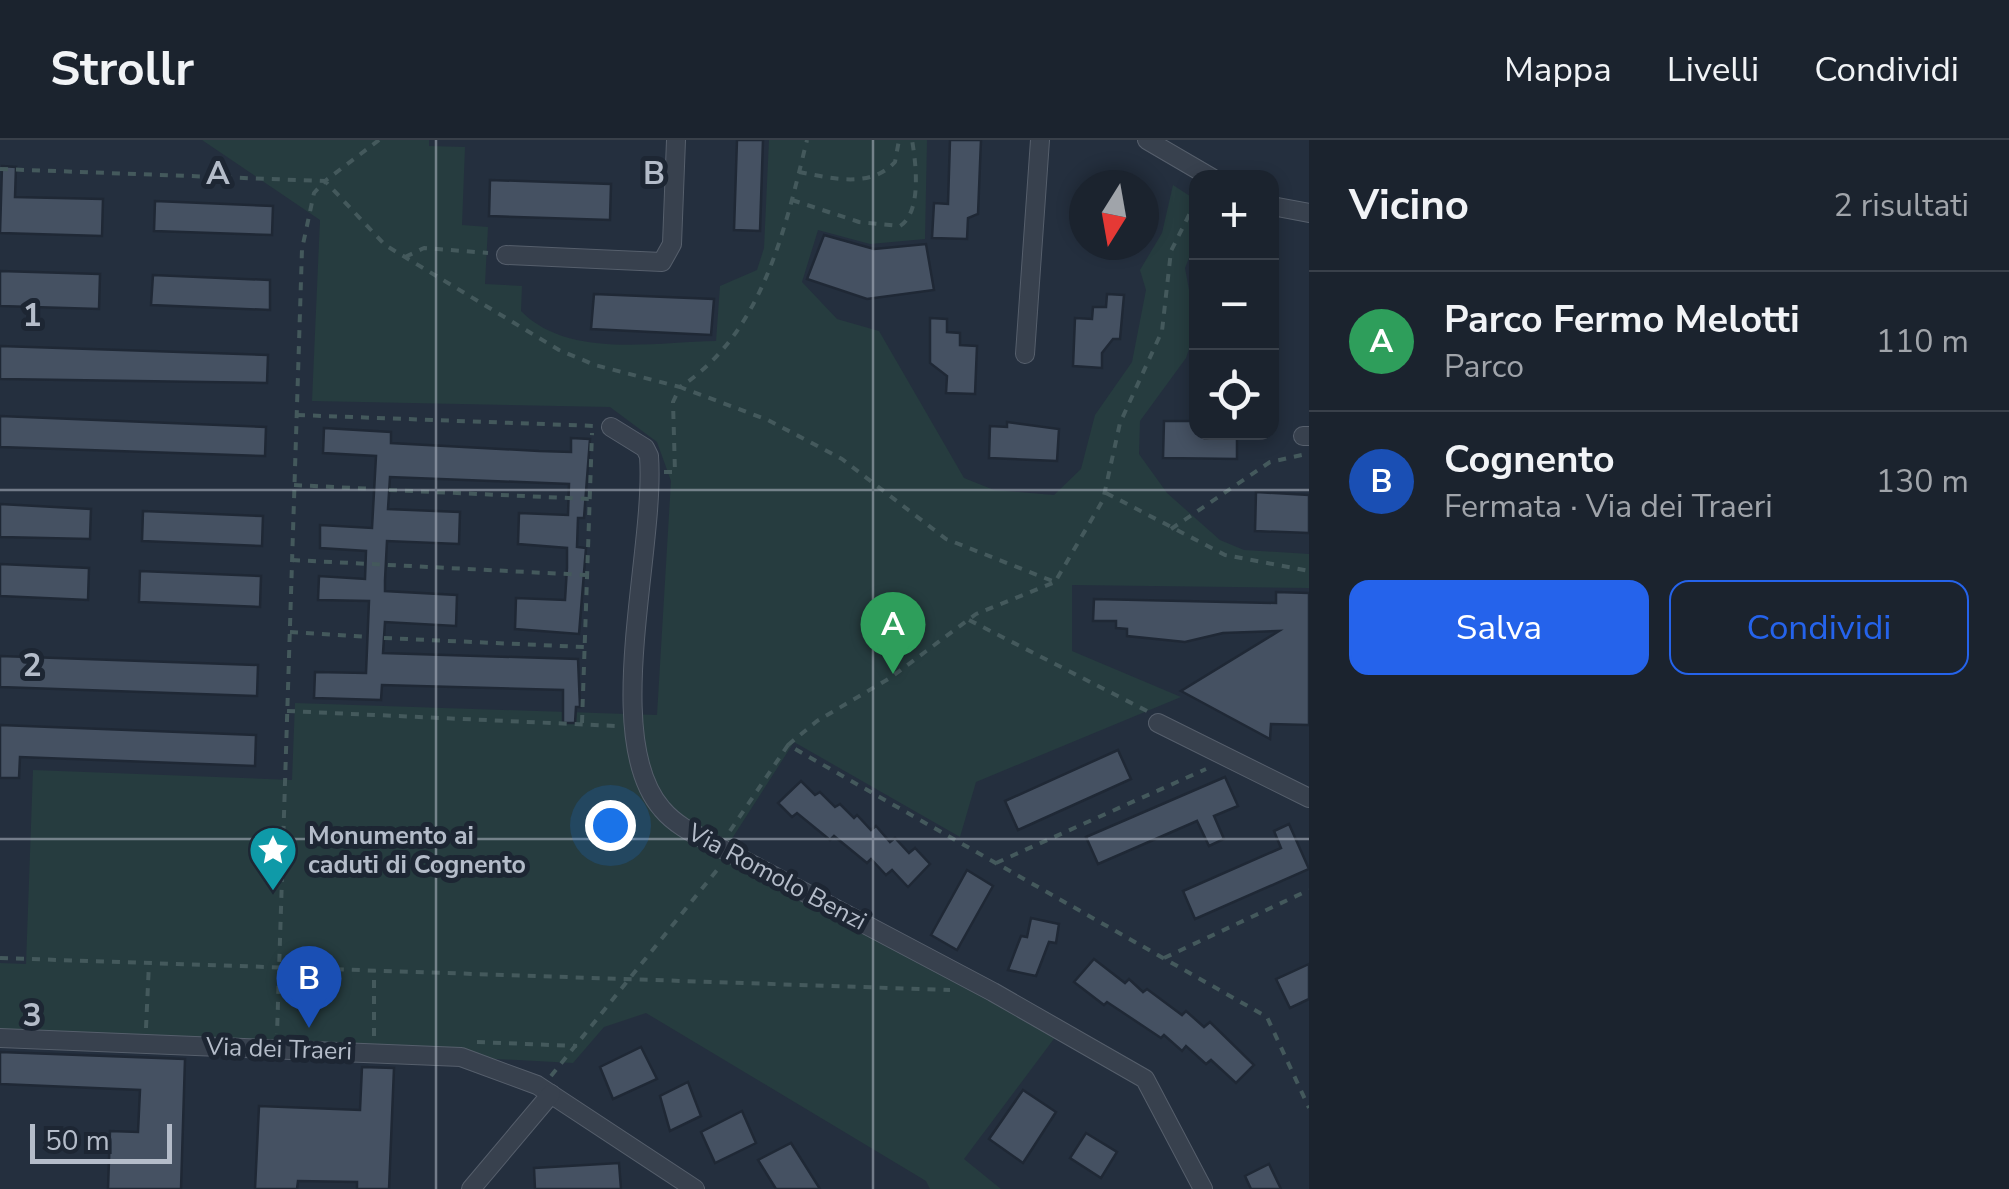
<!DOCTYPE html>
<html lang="it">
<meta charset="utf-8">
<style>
body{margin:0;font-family:"Nunito Sans",sans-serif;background:#242b36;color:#f1f3f6}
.controls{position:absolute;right:30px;top:30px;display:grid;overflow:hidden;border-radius:20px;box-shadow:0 5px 15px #0003}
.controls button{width:90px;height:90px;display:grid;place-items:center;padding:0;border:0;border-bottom:2px solid #39404a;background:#1b232e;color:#f1f3f6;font:50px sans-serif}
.compass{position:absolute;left:1069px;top:30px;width:90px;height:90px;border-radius:50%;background:#1b232e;box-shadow:0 5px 15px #0003;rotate:191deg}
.scale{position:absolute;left:30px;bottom:25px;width:142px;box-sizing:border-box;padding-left:10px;border:5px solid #b4bcc9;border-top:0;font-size:28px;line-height:35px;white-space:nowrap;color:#b4bcc9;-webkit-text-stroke:8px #1d2633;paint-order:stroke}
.you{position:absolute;left:610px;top:685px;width:35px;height:35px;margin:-25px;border:8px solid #fff;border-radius:50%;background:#1a73e8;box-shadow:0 0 0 15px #1a73e833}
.badge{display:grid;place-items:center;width:65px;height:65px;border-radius:50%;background:#2563eb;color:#fff;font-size:32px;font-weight:700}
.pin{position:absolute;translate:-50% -82px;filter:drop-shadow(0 2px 5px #0008)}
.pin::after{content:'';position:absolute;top:52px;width:35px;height:30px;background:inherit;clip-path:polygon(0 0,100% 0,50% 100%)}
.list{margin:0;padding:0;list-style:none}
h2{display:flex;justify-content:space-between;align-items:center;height:130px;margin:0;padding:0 40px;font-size:42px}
h2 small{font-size:32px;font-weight:400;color:#a0a4aa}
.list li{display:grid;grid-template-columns:65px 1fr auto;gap:30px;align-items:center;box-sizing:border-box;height:140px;padding:0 40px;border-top:2px solid #39404a}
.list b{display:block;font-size:38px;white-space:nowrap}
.list p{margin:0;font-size:32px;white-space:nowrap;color:#a0a4aa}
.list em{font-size:32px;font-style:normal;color:#a0a4aa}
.actions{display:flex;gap:20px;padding:30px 40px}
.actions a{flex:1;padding:22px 0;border:2px solid #2563eb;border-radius:20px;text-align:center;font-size:35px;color:#2563eb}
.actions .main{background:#2563eb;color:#fff}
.icon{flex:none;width:55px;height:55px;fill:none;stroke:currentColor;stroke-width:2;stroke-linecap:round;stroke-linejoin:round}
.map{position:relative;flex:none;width:1309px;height:1049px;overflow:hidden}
header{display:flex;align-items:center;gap:60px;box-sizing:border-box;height:140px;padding:0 50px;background:#1b232e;border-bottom:2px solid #39404a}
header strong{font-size:48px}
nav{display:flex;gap:55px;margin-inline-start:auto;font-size:35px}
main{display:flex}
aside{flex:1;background:#1b232e}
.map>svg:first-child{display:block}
</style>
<header>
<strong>Strollr</strong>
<nav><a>Mappa</a><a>Livelli</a><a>Condividi</a></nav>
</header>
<main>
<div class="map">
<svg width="1309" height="1049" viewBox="0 0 1309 1049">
<rect width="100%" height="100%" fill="#242f3e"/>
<!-- green -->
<path fill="#263c3f" d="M202,0h227v6l36,1 -3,78 26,2 -3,57 37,2 -1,25c47,48 133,31 195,30l4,-55 37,-16 7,-22 5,-108h158l-2,99 -55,5 -52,-14 -16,52 35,37 42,12 85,147 30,12 60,5 27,-26 14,-54 37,-53 14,-72 -6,-20 22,-37 11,-48 23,15v41l-11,27 11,60 -10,30 -46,63 -1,33 28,39 53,47 24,10 65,4v34l-237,-3v66l109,46 -205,85 -16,55 -166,-95 -70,109 332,185 -92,123 37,30h-71l-4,-8 -280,-168 -42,14 -31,36 -573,-30v-70l26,1 7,-194 259,10 3,-77 362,12 14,-234 -14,-39 -47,-35 -298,-6 8,-181z"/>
<!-- building -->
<g fill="#455162" stroke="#1f2835" stroke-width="2.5">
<polygon points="737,0 763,0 760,91 734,90"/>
<polygon points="950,0 981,0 978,74 968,78 967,99 932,98 934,63 948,64"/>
<polygon points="2,26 16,27 15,57 103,59 102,96 0,93"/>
<polygon points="490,40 611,44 610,80 489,76"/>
<polygon points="155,61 273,66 272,95 154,91"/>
<polygon points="824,95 874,109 926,104 934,150 867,159 807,139"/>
<polygon points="0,131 100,134 99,169 0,166"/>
<polygon points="153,135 270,140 270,170 151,165"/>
<polygon points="594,154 714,159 711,195 591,189"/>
<polygon points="1107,154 1124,155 1120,199 1113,199 1102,213 1102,228 1073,226 1075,178 1092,179 1093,167 1106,167"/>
<polygon points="930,178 947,179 947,192 960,193 960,205 977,206 975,254 946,253 947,236 930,223"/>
<polygon points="0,206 268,215 267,243 0,239"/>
<polygon points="0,276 266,287 265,316 0,307"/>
<polygon points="1164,281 1196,281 1196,292 1237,292 1237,319 1163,318"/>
<polygon points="1007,282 1059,289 1057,321 989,318 990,286 1007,287"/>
<polygon points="324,288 391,292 391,303 539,311 571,312 571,298 590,299 584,378 578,378 577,407 586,408 579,494 515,489 516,458 565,460 567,428 567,408 518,404 519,373 568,375 569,344 390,337 388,369 460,372 459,404 387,401 385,440 385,451 457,455 456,486 385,482 383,513 578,519 580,567 576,567 575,583 563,583 563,550 382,545 381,560 314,558 315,532 366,533 369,461 318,460 319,436 365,439 366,411 320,408 320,385 372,388 376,316 323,313"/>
<polygon points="1256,352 1309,355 1309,393 1255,391"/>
<polygon points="0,364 91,369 90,399 0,397"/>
<polygon points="143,371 263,376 262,406 142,401"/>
<polygon points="0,424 89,428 88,460 0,456"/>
<polygon points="140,431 261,436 260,467 139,462"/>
<polygon points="1276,452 1309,453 1309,585 1271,584 1270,599 1181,551 1279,491 1223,493 1185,502 1127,496 1127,489 1116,488 1116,481 1093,481 1094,459 1276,463"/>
<polygon points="0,516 258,525 257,556 0,547"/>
<polygon points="0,585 256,595 255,626 20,617 19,638 0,638"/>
<polygon points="1118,610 1131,639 1018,690 1005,661"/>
<polygon points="1225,637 1238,666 1214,676 1224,699 1209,706 1197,681 1098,724 1086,697"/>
<polygon points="801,641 815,655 820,652 835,667 840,664 854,678 857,675 871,690 876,686 890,702 895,698 909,713 915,708 930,724 908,747 892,730 886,735 871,719 867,723 834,696 830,700 797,673 792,677 778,663"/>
<polygon points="1289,684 1309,729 1195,779 1183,751 1281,708 1274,691"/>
<polygon points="967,730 993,746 957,810 931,795"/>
<polygon points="1031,778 1059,784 1056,803 1049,802 1036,836 1008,830 1021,796 1027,797"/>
<polygon points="1094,819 1125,843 1129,839 1143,852 1147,849 1182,875 1186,871 1204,887 1210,882 1254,925 1236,943 1211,920 1206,924 1186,906 1182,911 1164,895 1161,898 1107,862 1104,865 1074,842"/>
<polygon points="1309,824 1309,859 1290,868 1276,839"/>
<polygon points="641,907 657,939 613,959 600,927"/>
<polygon points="0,912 185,919 181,1049 108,1049 110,991 138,992 140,950 0,944"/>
<polygon points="362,927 394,928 389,1049 357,1049 357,1042 298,1041 297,1049 255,1049 259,966 360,970"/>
<polygon points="688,942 701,976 670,991 660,956"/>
<polygon points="1023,950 1056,972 1023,1023 989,999"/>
<polygon points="742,971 756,1003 715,1023 701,992"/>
<polygon points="1086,993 1117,1012 1101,1038 1070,1018"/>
<polygon points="791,1003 820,1049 776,1049 758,1020"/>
<polygon points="619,1023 621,1049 535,1049 534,1028"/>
<polygon points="1269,1024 1281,1049 1251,1049 1245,1036"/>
</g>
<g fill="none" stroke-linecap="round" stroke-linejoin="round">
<!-- minor casing -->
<g stroke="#565f6c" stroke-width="20">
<g id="minor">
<polyline points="1147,0 1212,38"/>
<polyline points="1272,66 1309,73"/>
<polyline points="506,115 662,122 672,104 676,0"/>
<polyline points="1025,214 1040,0"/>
<path d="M611,287l34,21 4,8c7,93 -49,282 13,353 15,18 37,27 57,38l274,145 152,87 58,110"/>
<polyline points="1303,296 1309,296"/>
<polyline points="1158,583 1309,658"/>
<polyline points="0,898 461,917 537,945 695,1049"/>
<polyline points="471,1049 551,954"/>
</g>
</g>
<!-- path -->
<g stroke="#44595c" stroke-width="4" stroke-dasharray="8 8" stroke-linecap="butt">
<path d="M379,0l-54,41 60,64 174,105 36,15 85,22c83,-54 105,-158 127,-247"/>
<polyline points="0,29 325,41 314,53 302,109 277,894"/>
<path d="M799,32c32,6 71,17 96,-10l4,-22"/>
<path d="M792,60l67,22 41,4c22,-14 16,-63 12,-86"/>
<polyline points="405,117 424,108 488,113"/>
<polyline points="297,275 596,286"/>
<polyline points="664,332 675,332 673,262 680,247 768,280 842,319 946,399 1055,442 1103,360 1120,283 1162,191 1171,111 1196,61"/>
<polyline points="294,345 374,349"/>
<polyline points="389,350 590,359"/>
<polyline points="1106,353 1225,415 1309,431"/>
<polyline points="1171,389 1270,322 1302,315"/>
<polyline points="292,420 586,435"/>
<polyline points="969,480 1147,571"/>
<polyline points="290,492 368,497"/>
<polyline points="384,498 584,507"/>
<polyline points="287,571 617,586"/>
<polyline points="582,583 592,293"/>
<polyline points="788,605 817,581 890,538 976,474 1055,442"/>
<polyline points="730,691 788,605 1267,877 1309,968"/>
<polyline points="996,723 1206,629"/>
<polyline points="0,818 950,850"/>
<polyline points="1164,818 1309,750"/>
<polyline points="146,888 149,823"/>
<polyline points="374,896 374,830"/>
<polyline points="477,902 577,906"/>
<polyline points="551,936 721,725"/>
</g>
<!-- minor -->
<use href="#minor" stroke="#38414e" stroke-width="18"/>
</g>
<!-- grid -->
<path fill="none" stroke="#b4bcc9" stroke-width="2.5" stroke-opacity="0.55" d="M436,0v1049M873,0v1049M0,350h1309M0,699h1309"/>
<!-- icons -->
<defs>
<g id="sight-pin" transform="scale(2.5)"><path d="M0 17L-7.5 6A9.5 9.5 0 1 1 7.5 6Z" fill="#0f9aa8" stroke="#1d2633"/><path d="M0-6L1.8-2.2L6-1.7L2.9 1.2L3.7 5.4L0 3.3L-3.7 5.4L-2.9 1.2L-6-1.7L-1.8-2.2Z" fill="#fff"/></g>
</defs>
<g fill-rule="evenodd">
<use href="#sight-pin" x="273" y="710"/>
</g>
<g text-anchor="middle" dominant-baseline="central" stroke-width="10" stroke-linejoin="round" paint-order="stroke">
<!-- poi labels -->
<g font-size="25" font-weight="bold" fill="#b4bcc9" stroke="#1d2633" text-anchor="start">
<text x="308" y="696">Monumento ai<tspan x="308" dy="29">caduti di Cognento</tspan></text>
</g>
<!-- street labels -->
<g font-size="25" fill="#b4bcc9" stroke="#1d2633">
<text transform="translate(777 737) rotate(28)">Via Romolo Benzi</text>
<text transform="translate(279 909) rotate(2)">Via dei Traeri</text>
</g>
</g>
<g font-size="32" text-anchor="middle" font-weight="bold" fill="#b4bcc9" stroke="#1d2633" stroke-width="10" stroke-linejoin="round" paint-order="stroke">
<text x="218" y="44">A</text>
<text x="654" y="44">B</text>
<text x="32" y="186">1</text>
<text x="32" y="536">2</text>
<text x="32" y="886">3</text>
</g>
</svg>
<div class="controls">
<button>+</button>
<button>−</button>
<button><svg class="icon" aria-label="locate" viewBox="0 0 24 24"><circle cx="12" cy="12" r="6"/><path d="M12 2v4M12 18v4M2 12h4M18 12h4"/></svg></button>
</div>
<svg class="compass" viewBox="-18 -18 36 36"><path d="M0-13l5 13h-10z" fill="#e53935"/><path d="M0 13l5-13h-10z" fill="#a0a4aa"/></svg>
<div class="scale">50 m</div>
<div class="you"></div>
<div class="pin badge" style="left:893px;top:534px;background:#2e9e5b">A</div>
<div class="pin badge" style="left:309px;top:888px;background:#1a4fb4">B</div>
</div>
<aside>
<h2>Vicino<small>2 risultati</small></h2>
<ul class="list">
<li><span class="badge" style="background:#2e9e5b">A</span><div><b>Parco Fermo Melotti</b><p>Parco</p></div><em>110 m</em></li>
<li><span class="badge" style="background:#1a4fb4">B</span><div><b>Cognento</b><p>Fermata · Via dei Traeri</p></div><em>130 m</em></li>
</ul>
<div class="actions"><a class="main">Salva</a><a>Condividi</a></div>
</aside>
</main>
